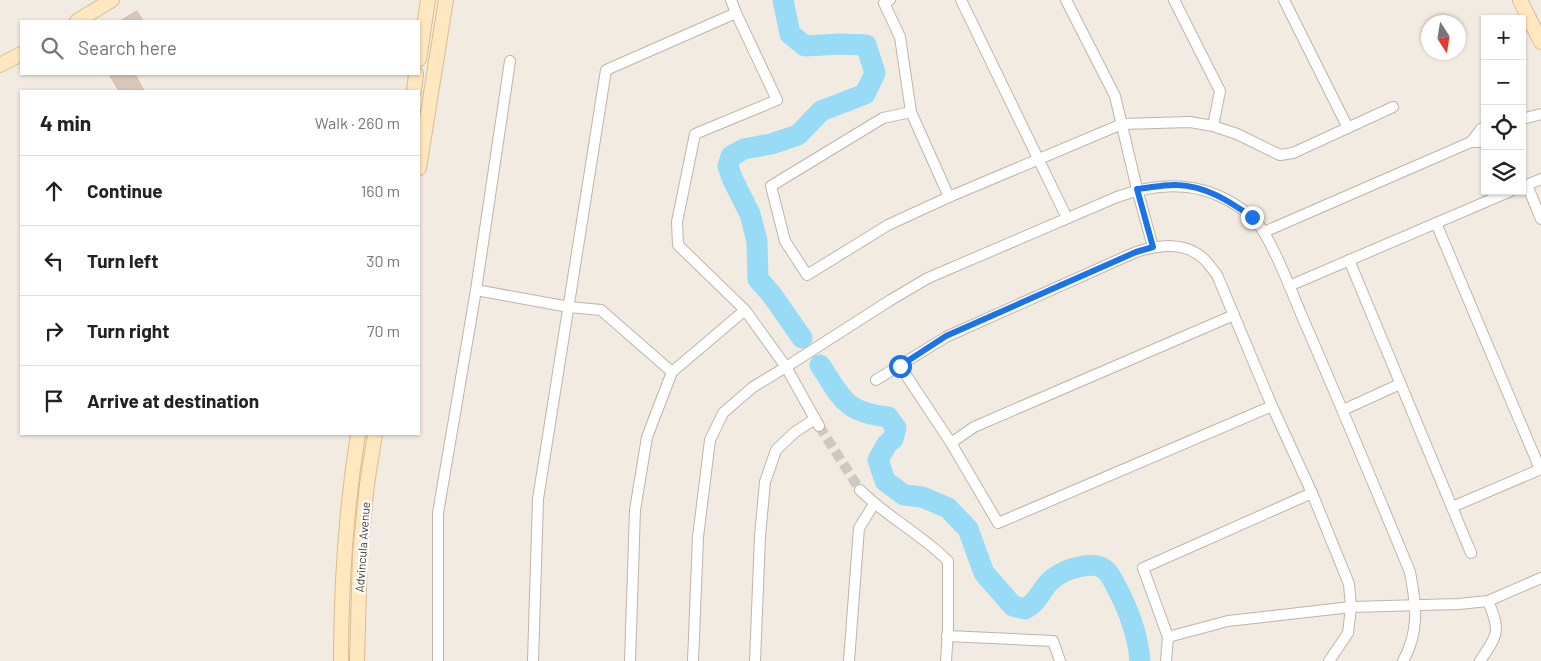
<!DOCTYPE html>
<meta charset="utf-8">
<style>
body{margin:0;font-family:Barlow,sans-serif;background:#f6f6f6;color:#222}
.controls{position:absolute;right:15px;top:15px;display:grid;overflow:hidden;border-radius:0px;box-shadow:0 1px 4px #0004}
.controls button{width:45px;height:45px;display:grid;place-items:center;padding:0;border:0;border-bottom:1px solid #e0e0e0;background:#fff;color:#222;font:25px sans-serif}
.compass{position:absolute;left:1421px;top:15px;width:45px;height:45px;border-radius:50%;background:#fff;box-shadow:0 1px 4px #0004;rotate:168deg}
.stop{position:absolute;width:15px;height:15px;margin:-11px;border:4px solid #1a73e8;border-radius:50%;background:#fff}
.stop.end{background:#1a73e8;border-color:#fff;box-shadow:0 1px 5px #0008}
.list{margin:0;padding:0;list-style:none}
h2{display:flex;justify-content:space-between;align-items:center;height:65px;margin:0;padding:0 20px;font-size:21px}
h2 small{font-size:16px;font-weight:400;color:#767676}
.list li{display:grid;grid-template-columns:32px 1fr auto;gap:15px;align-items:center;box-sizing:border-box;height:70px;padding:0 20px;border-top:1px solid #e0e0e0}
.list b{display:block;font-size:19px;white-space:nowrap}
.list em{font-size:16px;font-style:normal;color:#767676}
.icon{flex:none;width:28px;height:28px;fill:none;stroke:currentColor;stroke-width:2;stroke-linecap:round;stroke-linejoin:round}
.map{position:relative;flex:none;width:1541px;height:661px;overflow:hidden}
.search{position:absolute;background:#fff;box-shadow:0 1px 4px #0004;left:20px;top:20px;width:400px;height:55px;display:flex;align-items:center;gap:12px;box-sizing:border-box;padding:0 18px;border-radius:0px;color:#767676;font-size:19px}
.panel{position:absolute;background:#fff;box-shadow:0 1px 4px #0004;left:20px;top:90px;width:400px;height:345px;border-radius:0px}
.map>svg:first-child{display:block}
</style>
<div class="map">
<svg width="1541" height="661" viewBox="0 0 1541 661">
<rect width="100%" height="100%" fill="#f2ebe1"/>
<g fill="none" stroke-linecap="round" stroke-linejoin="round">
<!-- river -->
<g stroke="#97dbf6" stroke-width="21">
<polyline points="783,0 790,34 805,46 841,44 866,45 875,73 865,94 821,111 798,135 771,144 744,149 731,156 728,166 732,178 750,214 757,241 758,279 772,295 802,338"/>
<path d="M820,365c22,33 24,47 68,52l8,11 -3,11 -6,5 -9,16 7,21 19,14 18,2 26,11 20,21 16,44 29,33 12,3c17,-9 16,-25 35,-35 10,-6 34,-13 44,-5 7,5 9,12 13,19 12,23 21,46 23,73"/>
</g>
</g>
<!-- building -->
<g fill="#d8c8b9" stroke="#d0bca9">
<polygon points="137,11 143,21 120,21"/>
<polygon points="109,74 135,74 144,91 119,91"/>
</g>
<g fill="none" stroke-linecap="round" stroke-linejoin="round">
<!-- street-tunnel -->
<polyline stroke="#cfc8be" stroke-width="10" stroke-dasharray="10 5" stroke-linecap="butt" points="819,426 860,490"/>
<!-- street casing -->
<g stroke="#c1b4a6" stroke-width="12">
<g id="street">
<polyline points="731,0 736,13 777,100 695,134 677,222 678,245 745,310"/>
<polyline points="890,0 884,3 900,37 911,112 949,197"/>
<polyline points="961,0 1067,218"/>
<polyline points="1066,0 1115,96 1137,189 1153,247"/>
<polyline points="1174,0 1220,91 1213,126"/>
<polyline points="1284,0 1348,128"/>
<polyline points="911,112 883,118 771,186 785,241 807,275 888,225 949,197 1122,124 1190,122 1213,126 1237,134 1280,155 1293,153 1393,107"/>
<polyline points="1522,119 1541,114"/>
<polyline points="1471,142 1481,129 1485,127"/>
<polyline points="1527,185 1541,219"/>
<polyline points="1522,187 1541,179"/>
<polyline points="1436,223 1540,469"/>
<polyline points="1264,232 1471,142 1485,142"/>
<polyline points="1349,260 1471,553"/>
<polyline points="1289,286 1511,191"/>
<polyline points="476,290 569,307 601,310 672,372 745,310 786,367 819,426"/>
<polyline points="900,366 951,443 998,523 1272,406"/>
<path d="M876,380l70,-43 190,-85c23,-7 49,-11 68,7 5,5 9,11 13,16l55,131 40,87 37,91 2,23 -3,26 -19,28"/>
<polyline points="1343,410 1400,384"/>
<polyline points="951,443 974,427 1234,315"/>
<path d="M860,490c27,27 61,44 88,71v69l-2,31"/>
<polyline points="1452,507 1541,469"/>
<polyline points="947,636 1053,641 1060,661"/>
<polyline points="1168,637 1228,621 1351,607 1459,604 1488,601 1541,578"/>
<polyline points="438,661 438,513 476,290 510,61"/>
<polyline points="533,661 538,499 606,70 736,13"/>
<polyline points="630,661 635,510 647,437 672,372"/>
<path d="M693,661l5,-124 12,-97 13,-27 30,-26 33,-20 103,-66 39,-23 189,-81c49,-18 94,-15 135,20 17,15 39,73 49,97 37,85 73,171 109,258 6,32 10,59 -7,89"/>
<polyline points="755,661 760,536 765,482 776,450 795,432 815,419"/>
<polyline points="849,661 859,528 874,504"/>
<polyline points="1166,661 1168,637 1143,568 1312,493"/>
<path d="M1480,661c18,-27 21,-29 8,-60"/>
</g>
</g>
<!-- secondary casing -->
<g stroke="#d9bd8f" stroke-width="16">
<g id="secondary">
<polyline points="1520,0 1541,42"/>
<polyline points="77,21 112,0"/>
<polyline points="419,59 428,0"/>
<polyline points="0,65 21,54"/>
<polyline points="414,91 416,74"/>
<polyline points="419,168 446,0"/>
<path d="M341,661c0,-77 5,-152 17,-227"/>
<polyline points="357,661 360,553 367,484 375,434"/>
</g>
</g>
<!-- street -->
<use href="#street" stroke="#fff" stroke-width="10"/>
<!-- secondary -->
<use href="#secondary" stroke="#ffe7bf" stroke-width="14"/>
</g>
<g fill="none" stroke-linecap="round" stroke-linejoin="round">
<!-- route -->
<path stroke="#1a73e8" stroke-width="6" d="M900,366l46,-30 190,-84 17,-5 -16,-58c13,-1 27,-5 40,-4 29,1 52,16 75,32"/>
</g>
<g text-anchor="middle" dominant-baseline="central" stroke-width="4.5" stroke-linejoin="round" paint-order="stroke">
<!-- street labels -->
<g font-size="12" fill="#443b32" stroke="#fff">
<text transform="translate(362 547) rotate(-86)">Advincula Avenue</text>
</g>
</g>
</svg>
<div class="controls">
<button>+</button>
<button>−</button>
<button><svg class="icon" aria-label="locate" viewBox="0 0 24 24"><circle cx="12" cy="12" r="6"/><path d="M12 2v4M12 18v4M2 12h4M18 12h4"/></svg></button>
<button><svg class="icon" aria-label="layers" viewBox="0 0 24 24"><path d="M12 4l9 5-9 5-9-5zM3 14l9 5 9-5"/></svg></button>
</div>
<svg class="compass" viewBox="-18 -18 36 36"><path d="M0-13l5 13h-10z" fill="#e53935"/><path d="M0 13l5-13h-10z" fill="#767676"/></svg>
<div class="stop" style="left:900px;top:366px"></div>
<div class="stop end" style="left:1252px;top:217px"></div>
<div class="search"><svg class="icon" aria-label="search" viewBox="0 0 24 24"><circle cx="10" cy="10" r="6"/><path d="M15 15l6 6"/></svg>Search here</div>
<section class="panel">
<h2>4 min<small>Walk · 260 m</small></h2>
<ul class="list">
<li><svg class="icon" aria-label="ahead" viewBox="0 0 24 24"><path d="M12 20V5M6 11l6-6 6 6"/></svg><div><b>Continue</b></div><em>160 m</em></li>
<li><svg class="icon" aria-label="left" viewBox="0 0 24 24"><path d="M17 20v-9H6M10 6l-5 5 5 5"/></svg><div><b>Turn left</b></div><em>30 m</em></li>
<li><svg class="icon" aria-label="right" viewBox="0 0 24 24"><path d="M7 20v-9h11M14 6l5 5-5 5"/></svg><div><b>Turn right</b></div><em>70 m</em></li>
<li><svg class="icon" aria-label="arrive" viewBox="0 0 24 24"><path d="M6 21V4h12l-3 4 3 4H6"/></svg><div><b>Arrive at destination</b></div></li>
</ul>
</section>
</div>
